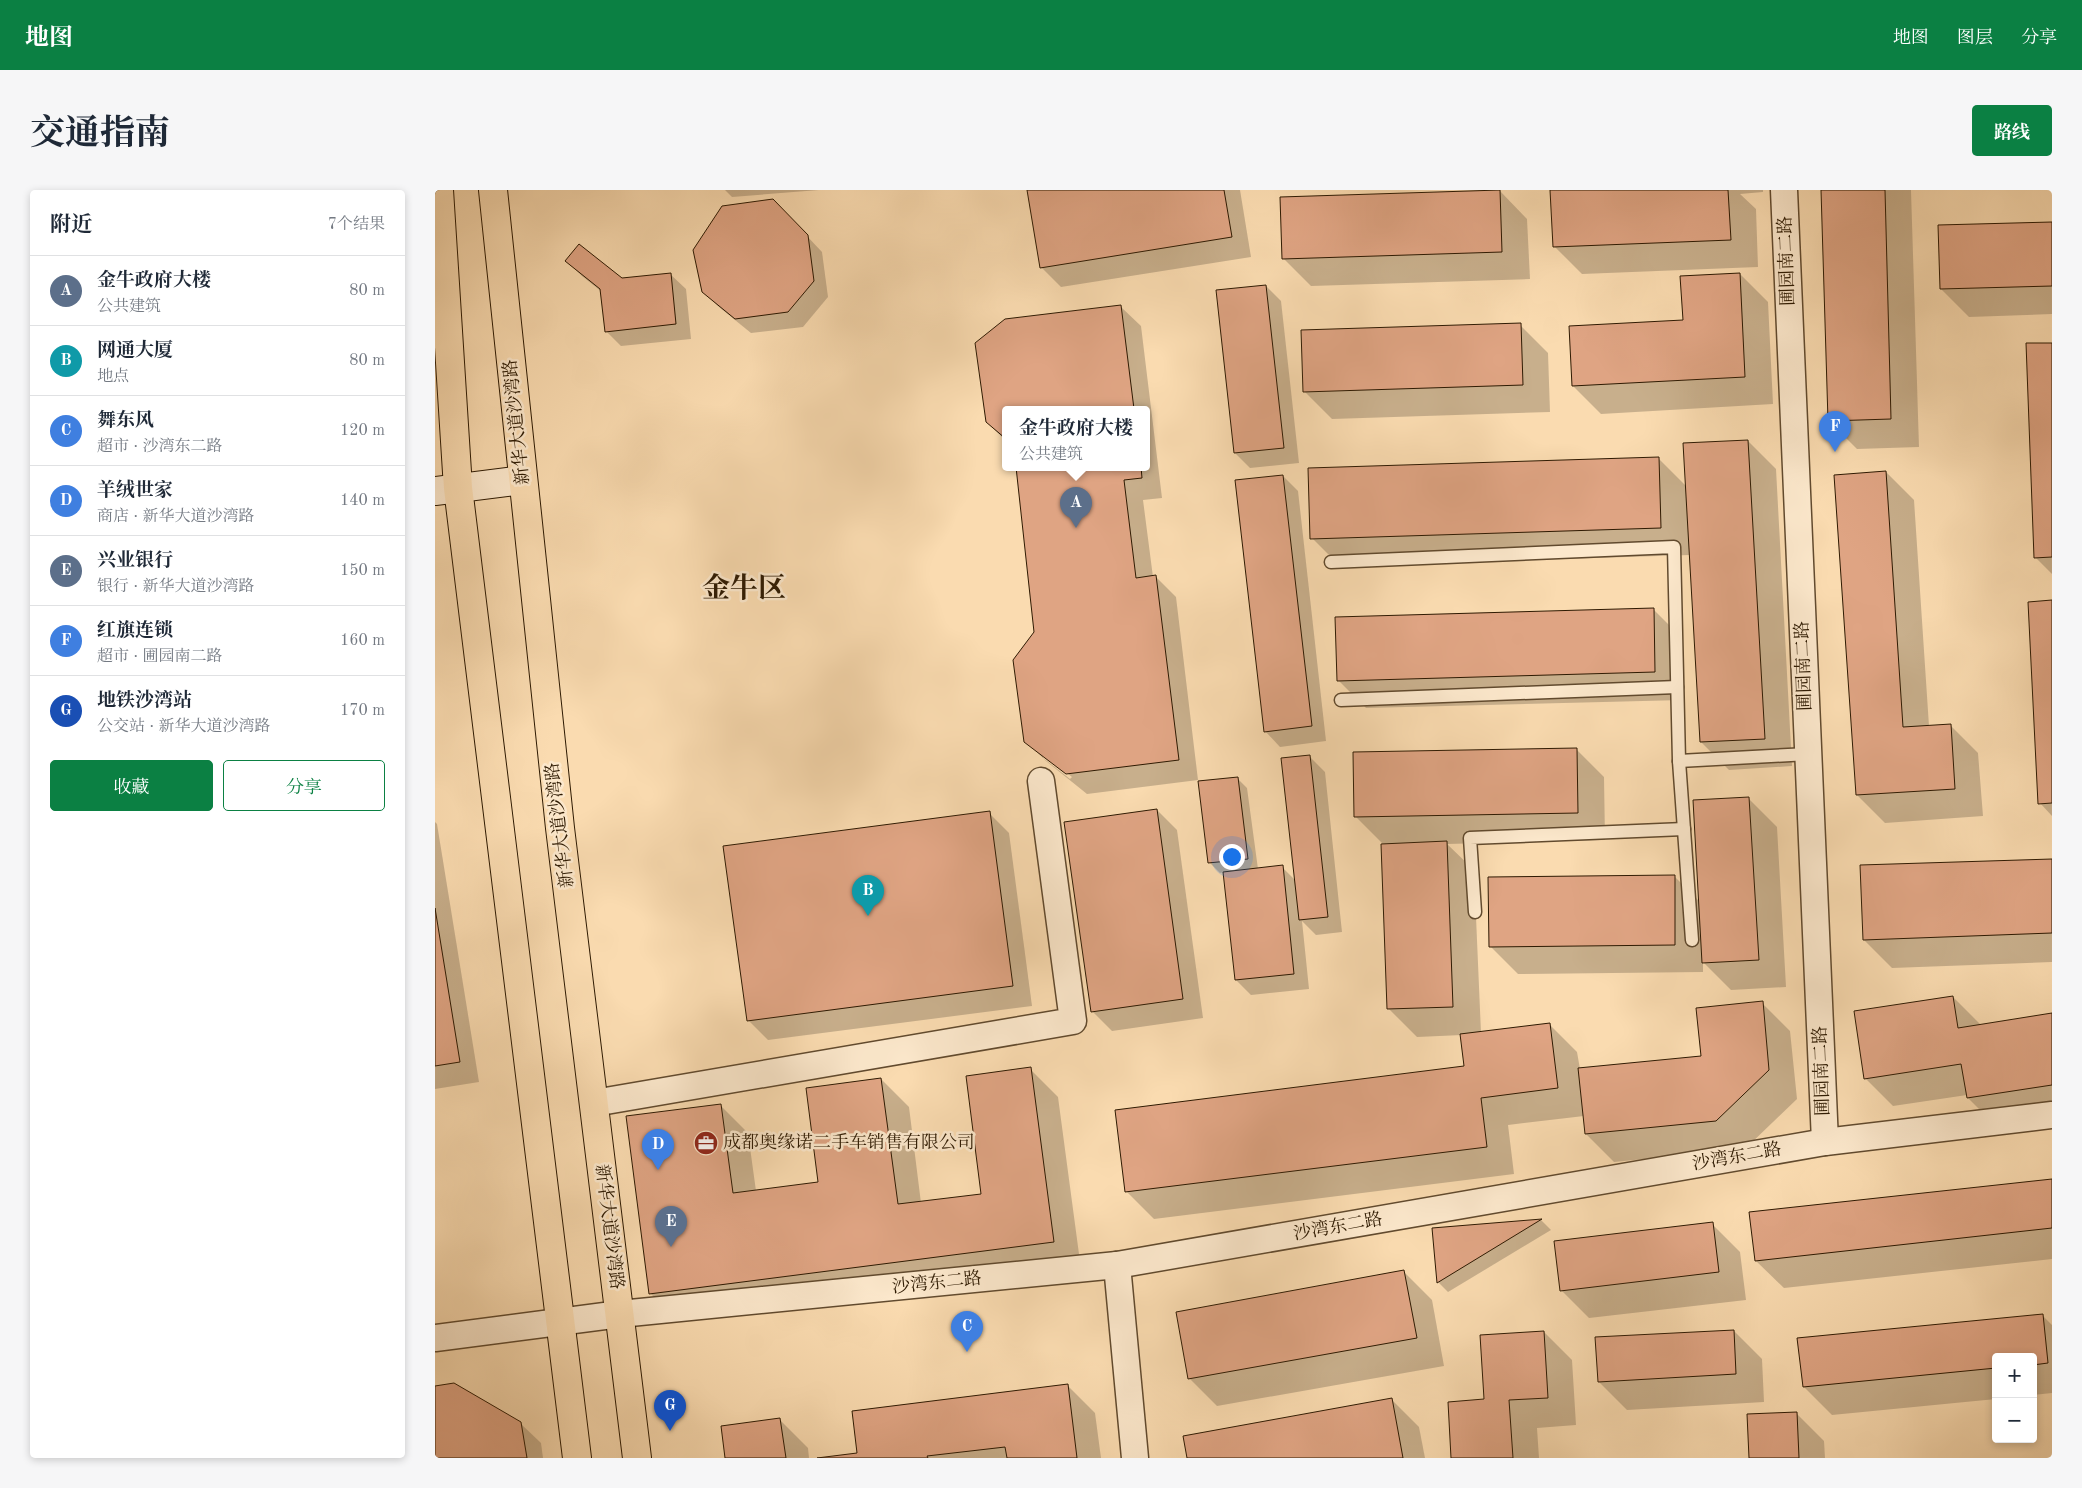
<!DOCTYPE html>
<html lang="zh">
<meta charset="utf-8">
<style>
body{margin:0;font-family:"Old Standard TT","Noto Serif SC",serif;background:#f6f6f7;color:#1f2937}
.controls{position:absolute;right:15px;bottom:15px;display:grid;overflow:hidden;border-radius:5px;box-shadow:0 2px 8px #0003}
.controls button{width:45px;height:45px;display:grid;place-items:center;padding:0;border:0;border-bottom:1px solid #e0e1e3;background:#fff;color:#1f2937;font:25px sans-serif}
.you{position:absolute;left:796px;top:666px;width:18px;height:18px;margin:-12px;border:4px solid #fff;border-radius:50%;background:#1a73e8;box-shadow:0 0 0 8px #1a73e833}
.badge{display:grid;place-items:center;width:32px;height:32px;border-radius:50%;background:#0b8043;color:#fff;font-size:16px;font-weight:700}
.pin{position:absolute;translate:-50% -41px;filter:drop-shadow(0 1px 2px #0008)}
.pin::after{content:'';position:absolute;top:26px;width:18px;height:15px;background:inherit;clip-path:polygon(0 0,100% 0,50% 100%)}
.popup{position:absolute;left:567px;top:216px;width:148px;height:65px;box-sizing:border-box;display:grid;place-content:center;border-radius:5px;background:#fff;filter:drop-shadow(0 1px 4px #0005);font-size:16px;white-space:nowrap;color:#747a83}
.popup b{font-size:19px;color:#1f2937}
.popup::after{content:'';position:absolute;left:50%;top:100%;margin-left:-10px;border:10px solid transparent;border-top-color:#fff}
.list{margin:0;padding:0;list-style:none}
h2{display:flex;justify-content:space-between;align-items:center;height:65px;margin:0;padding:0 20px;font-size:21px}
h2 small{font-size:16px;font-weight:400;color:#747a83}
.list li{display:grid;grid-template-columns:32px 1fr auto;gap:15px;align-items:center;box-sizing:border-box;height:70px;padding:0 20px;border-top:1px solid #e0e1e3}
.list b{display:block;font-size:19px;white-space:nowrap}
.list p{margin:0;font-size:16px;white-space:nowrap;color:#747a83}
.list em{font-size:16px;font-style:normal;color:#747a83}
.actions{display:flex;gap:10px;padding:15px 20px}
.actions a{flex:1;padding:11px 0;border:1px solid #0b8043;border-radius:5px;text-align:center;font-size:18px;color:#0b8043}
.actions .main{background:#0b8043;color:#fff}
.map{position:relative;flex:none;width:1617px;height:1268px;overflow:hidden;border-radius:5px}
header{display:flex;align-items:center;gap:30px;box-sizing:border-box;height:70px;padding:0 25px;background:#0b8043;color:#fff}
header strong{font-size:24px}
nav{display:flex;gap:28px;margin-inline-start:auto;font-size:18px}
.intro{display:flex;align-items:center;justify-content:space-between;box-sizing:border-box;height:120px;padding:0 30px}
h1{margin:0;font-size:35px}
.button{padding:12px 22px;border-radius:5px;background:#0b8043;color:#fff;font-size:18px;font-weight:700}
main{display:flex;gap:30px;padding:0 30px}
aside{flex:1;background:#fff;border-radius:5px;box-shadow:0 2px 8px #0003}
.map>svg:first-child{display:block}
</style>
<header>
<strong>地图</strong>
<nav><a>地图</a><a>图层</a><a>分享</a></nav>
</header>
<div class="intro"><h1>交通指南</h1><a class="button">路线</a></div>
<main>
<aside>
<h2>附近<small>7个结果</small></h2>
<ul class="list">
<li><span class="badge" style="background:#5c6f8a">A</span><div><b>金牛政府大楼</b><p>公共建筑</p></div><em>80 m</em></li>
<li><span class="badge" style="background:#0f9aa8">B</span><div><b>网通大厦</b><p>地点</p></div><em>80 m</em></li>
<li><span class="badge" style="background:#3f7fe0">C</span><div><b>舞东风</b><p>超市 · 沙湾东二路</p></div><em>120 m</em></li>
<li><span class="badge" style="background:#3f7fe0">D</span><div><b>羊绒世家</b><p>商店 · 新华大道沙湾路</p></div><em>140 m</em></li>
<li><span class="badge" style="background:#5c6f8a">E</span><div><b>兴业银行</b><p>银行 · 新华大道沙湾路</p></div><em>150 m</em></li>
<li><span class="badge" style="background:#3f7fe0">F</span><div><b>红旗连锁</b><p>超市 · 圃园南二路</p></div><em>160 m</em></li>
<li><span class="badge" style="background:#1a4fb4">G</span><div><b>地铁沙湾站</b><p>公交站 · 新华大道沙湾路</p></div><em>170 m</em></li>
</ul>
<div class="actions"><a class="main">收藏</a><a>分享</a></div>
</aside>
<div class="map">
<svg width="1617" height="1268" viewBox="0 0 1617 1268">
<rect width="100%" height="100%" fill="#fadbb0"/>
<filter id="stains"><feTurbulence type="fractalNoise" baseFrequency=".004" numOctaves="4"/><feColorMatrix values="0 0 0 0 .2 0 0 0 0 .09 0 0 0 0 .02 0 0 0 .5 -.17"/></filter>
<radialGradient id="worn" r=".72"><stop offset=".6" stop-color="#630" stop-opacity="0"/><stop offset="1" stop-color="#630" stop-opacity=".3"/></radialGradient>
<!-- shadow -->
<g fill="#0003" fill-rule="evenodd">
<polygon points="290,0 384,0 297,7"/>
<polygon points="594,0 805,0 816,67 626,97 606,77"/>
<polygon points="1116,0 1328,0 1328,2 1305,4 1321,19 1323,77 1147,84 1119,56"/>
<polygon points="1387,0 1476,0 1484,257 1422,259 1394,231"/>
<polygon points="1065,1 1092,29 1095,89 876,96 848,68"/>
<polygon points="353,26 387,62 393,107 368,137 316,143 284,117 268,102"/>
<polygon points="1617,33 1617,124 1534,127 1506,99"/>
<polygon points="132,71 187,89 235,84 251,99 256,149 186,156 171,141 167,102 147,86"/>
<polygon points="1305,84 1333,112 1338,214 1166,224 1138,196 1249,131"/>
<polygon points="831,96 846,111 864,273 815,278 800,263"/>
<path d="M686,117l20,19 21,172 -19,2 10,77h3l20,20 22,183 -111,14 -41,-33 -20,-20 9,-109 -18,-165h129v-58h-140v32l-19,-19zM608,565l29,22 -2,2 -27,-21z"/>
<polygon points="1085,135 1113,163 1115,222 897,229 869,201"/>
<polygon points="1617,154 1617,384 1600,367"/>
<polygon points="1313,251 1341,279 1357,576 1294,580 1266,552 1255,365 905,376 877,348 1223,268 1251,296"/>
<polygon points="1451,282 1479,310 1494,536 1515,535 1543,563 1548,626 1450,633 1422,605"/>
<polygon points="848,286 863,301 891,551 845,557 830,541"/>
<polygon points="1617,412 1617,626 1605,613"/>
<polygon points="1218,419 1246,447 1248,510 931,518 903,490"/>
<polygon points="1141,559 1169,587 1170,650 1012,654 1039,680 1046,843 1114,834 1142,862 1145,879 1267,867 1327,813 1355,841 1362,909 1310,959 1179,972 1151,944 1149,926 1073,935 1079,984 719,1029 691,1001 1031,877 1027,845 982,847 954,819 947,653 921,627"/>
<polygon points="874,566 890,582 907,742 881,745 867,731 874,799 816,805 801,790 789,682 785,683 775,673 802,588 812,598 823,679 847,677 861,691"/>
<polygon points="1314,609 1342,637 1351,797 1296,800 1268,772 1268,782 1083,784 1055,756 1239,686 1265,712"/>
<polygon points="722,620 742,640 768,828 677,841 657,821"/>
<polygon points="554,623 574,643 597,816 333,850 313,830"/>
<polygon points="0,632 2,634 44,892 0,899"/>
<polygon points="1617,670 1617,772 1457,778 1429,750"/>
<polygon points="1518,807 1546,835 1617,824 1617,927 1561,936 1533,908 1532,905 1458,916 1430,888"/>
<polygon points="595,879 623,907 646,1079 243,1131 215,1103 285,915 313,943 321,1001 385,993 446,889 474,917 486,1013 548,1005"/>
<polygon points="1617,990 1617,1069 1349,1098 1321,1071"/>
<polygon points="1106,1030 1116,1040 1013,1102 1003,1092 999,1039"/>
<polygon points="1277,1034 1305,1062 1311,1110 1154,1128 1126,1100"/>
<polygon points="969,1082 997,1110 1009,1176 782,1216 754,1188"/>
<polygon points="1607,1125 1617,1135 1617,1203 1598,1205 1598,1167 1561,1167 1561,1209 1397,1225 1369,1197"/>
<polygon points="1299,1141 1327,1169 1329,1212 1192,1220 1164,1192"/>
<polygon points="1109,1142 1137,1170 1141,1235 1102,1238 1104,1268 1018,1268 1014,1213 1050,1210"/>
<polygon points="632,1195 660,1223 666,1268 392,1268 424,1264"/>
<polygon points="0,1197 85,1233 106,1253 108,1268 0,1268"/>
<polygon points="956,1209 984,1237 990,1268 753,1268 749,1247"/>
<polygon points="1361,1223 1389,1251 1390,1268 1315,1268 1313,1225"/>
<polygon points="345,1230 373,1258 374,1268 291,1268 287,1237"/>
</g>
<!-- building -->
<g fill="#dfa483" stroke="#2e1a02">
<polygon points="592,0 789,0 797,47 605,78"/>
<polygon points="1065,0 1067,62 847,69 845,7"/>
<polygon points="1115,0 1293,0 1296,50 1118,57"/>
<polygon points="1386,0 1450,0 1456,229 1393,231"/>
<polygon points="338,9 373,45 379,91 353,122 300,129 267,102 258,60 287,16"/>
<polygon points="1617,32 1617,96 1505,99 1503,35"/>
<polygon points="144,54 187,88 236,83 241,134 170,142 165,99 130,71"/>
<polygon points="1305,83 1310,187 1137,196 1134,136 1248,130 1245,86"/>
<polygon points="831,95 849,258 799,263 781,100"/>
<polygon points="686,115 699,219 571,219 571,249 551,232 540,153 570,129"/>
<polygon points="1086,133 1088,195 868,202 866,140"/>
<polygon points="1591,153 1617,153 1617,367 1599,368"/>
<polygon points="1313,250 1330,549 1265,552 1248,253"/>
<polygon points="1224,267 1226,338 875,349 873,278"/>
<polygon points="581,277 706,277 707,288 689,290 701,388 721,385 744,570 631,584 589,552 578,470 599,442"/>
<polygon points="1451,281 1468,537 1516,534 1520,599 1421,605 1399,285"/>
<polygon points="848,285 877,536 829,542 800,290"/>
<polygon points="1617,410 1617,613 1603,614 1593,412"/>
<polygon points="1219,418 1220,482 902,491 900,427"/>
<polygon points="1142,558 1143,623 919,627 918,562"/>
<polygon points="875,565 893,727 864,730 846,568"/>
<polygon points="803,587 813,669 773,673 763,591"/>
<polygon points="1314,607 1324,770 1267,773 1258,610"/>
<polygon points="722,619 748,809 656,822 629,632"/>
<polygon points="555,621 578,796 312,831 288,656"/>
<polygon points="1012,651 1018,817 952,819 946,654"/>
<polygon points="1617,669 1617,743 1428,750 1425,675"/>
<polygon points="848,675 859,784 800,790 788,682"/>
<polygon points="1240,685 1240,755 1054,757 1053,687"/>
<polygon points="0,718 25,872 0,876"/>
<polygon points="1518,806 1523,838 1617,823 1617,895 1532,908 1526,874 1429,889 1419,821"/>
<polygon points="1328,811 1334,880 1281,931 1150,944 1143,878 1266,866 1261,818"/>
<polygon points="1115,833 1123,898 1046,908 1052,957 690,1002 680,920 1029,876 1025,844"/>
<polygon points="596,877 619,1052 214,1104 191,926 286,914 298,1003 383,992 371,898 446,888 463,1014 546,1004 531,886"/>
<polygon points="1617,989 1617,1038 1320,1071 1314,1022"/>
<polygon points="1107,1029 1002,1093 997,1038"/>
<polygon points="1278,1032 1284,1082 1125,1101 1119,1051"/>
<polygon points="969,1080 982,1148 753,1189 741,1122"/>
<polygon points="1608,1124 1613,1173 1598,1175 1598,1167 1561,1167 1561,1178 1368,1197 1362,1148"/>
<polygon points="1299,1140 1301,1184 1163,1192 1160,1147"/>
<polygon points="1109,1141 1113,1208 1074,1210 1078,1268 1016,1268 1013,1212 1049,1209 1045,1145"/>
<polygon points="19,1193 86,1232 92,1268 0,1268 0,1196"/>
<polygon points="633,1194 642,1268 572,1268 570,1257 492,1266 493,1268 382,1268 422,1263 417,1221"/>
<polygon points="957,1208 968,1268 752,1268 748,1246"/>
<polygon points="1362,1222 1364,1268 1314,1268 1312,1224"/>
<polygon points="345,1228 351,1268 290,1268 286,1236"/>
</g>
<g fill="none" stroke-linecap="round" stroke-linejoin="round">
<!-- lane casing -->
<g stroke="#614a2e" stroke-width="15">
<g id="lane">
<polyline points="896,372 1239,357 1244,571 1257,750"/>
<polyline points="906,510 1242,497"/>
<polyline points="1244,571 1373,564"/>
<polyline points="1040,722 1035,648 1249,639"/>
</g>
</g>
<!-- street casing -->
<g stroke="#614a2e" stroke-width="29">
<g id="street">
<polyline points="1349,0 1390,952"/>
<polyline points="159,913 638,831 606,591"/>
<polyline points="682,1075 700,1268"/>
<polyline points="0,1148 185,1124 682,1075 1390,952 1617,925"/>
</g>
</g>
<!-- secondary casing -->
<g stroke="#2e1a02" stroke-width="30">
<polyline id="secondary" points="0,301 88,290"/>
</g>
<!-- primary casing -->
<g stroke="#2e1a02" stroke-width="30">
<g id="primary">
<polyline points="4,0 23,298 142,1268"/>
<polyline points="58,0 125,638 202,1268"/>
</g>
</g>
<!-- lane -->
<use href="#lane" stroke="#fce8cc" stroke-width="12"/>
<!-- street -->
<use href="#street" stroke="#fce8cc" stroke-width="26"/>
<!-- secondary -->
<use href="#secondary" stroke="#fce8cc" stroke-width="28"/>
<!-- primary -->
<use href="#primary" stroke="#fadbb0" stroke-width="28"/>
</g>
<!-- icons -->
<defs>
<g id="office-disc" transform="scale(1.25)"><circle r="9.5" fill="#8f2418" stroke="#fce8cc"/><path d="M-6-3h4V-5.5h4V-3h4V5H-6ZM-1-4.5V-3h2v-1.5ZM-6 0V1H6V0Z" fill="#fff"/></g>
</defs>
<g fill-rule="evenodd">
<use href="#office-disc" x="271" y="953"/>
</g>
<g text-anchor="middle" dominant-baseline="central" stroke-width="5" stroke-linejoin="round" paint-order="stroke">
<!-- street labels -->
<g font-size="18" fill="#2e1a02" stroke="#fce8cc">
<text transform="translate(1352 71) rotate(-92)">圃园南二路</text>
<text transform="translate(82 232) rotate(-96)">新华大道沙湾路</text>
<text transform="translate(1369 476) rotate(-92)">圃园南二路</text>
<text transform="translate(125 635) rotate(-97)">新华大道沙湾路</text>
<text transform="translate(1387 881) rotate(-92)">圃园南二路</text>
<text transform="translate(1302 967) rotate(-10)">沙湾东二路</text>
<text transform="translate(174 1037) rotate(83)">新华大道沙湾路</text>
<text transform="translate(903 1037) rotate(-10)">沙湾东二路</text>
<text transform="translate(502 1093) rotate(-6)">沙湾东二路</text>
</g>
<!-- poi labels -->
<g font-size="18" fill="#2e1a02" stroke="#fce8cc" text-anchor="start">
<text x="288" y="953">成都奥缘诺二手车销售有限公司</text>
</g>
<!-- town labels -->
<g font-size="28" font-weight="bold" fill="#2e1a02" stroke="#fce8cc">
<text x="309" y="400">金牛区</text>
</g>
</g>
<rect width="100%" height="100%" filter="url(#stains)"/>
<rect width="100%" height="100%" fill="url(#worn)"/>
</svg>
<div class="controls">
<button>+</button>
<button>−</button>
</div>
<div class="you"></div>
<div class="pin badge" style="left:641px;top:338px;background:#5c6f8a">A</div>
<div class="popup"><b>金牛政府大楼</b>公共建筑</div>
<div class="pin badge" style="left:433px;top:726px;background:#0f9aa8">B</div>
<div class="pin badge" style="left:532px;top:1162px;background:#3f7fe0">C</div>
<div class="pin badge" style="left:223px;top:980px;background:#3f7fe0">D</div>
<div class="pin badge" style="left:236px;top:1057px;background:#5c6f8a">E</div>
<div class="pin badge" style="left:1400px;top:262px;background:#3f7fe0">F</div>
<div class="pin badge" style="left:235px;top:1241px;background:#1a4fb4">G</div>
</div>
</main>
